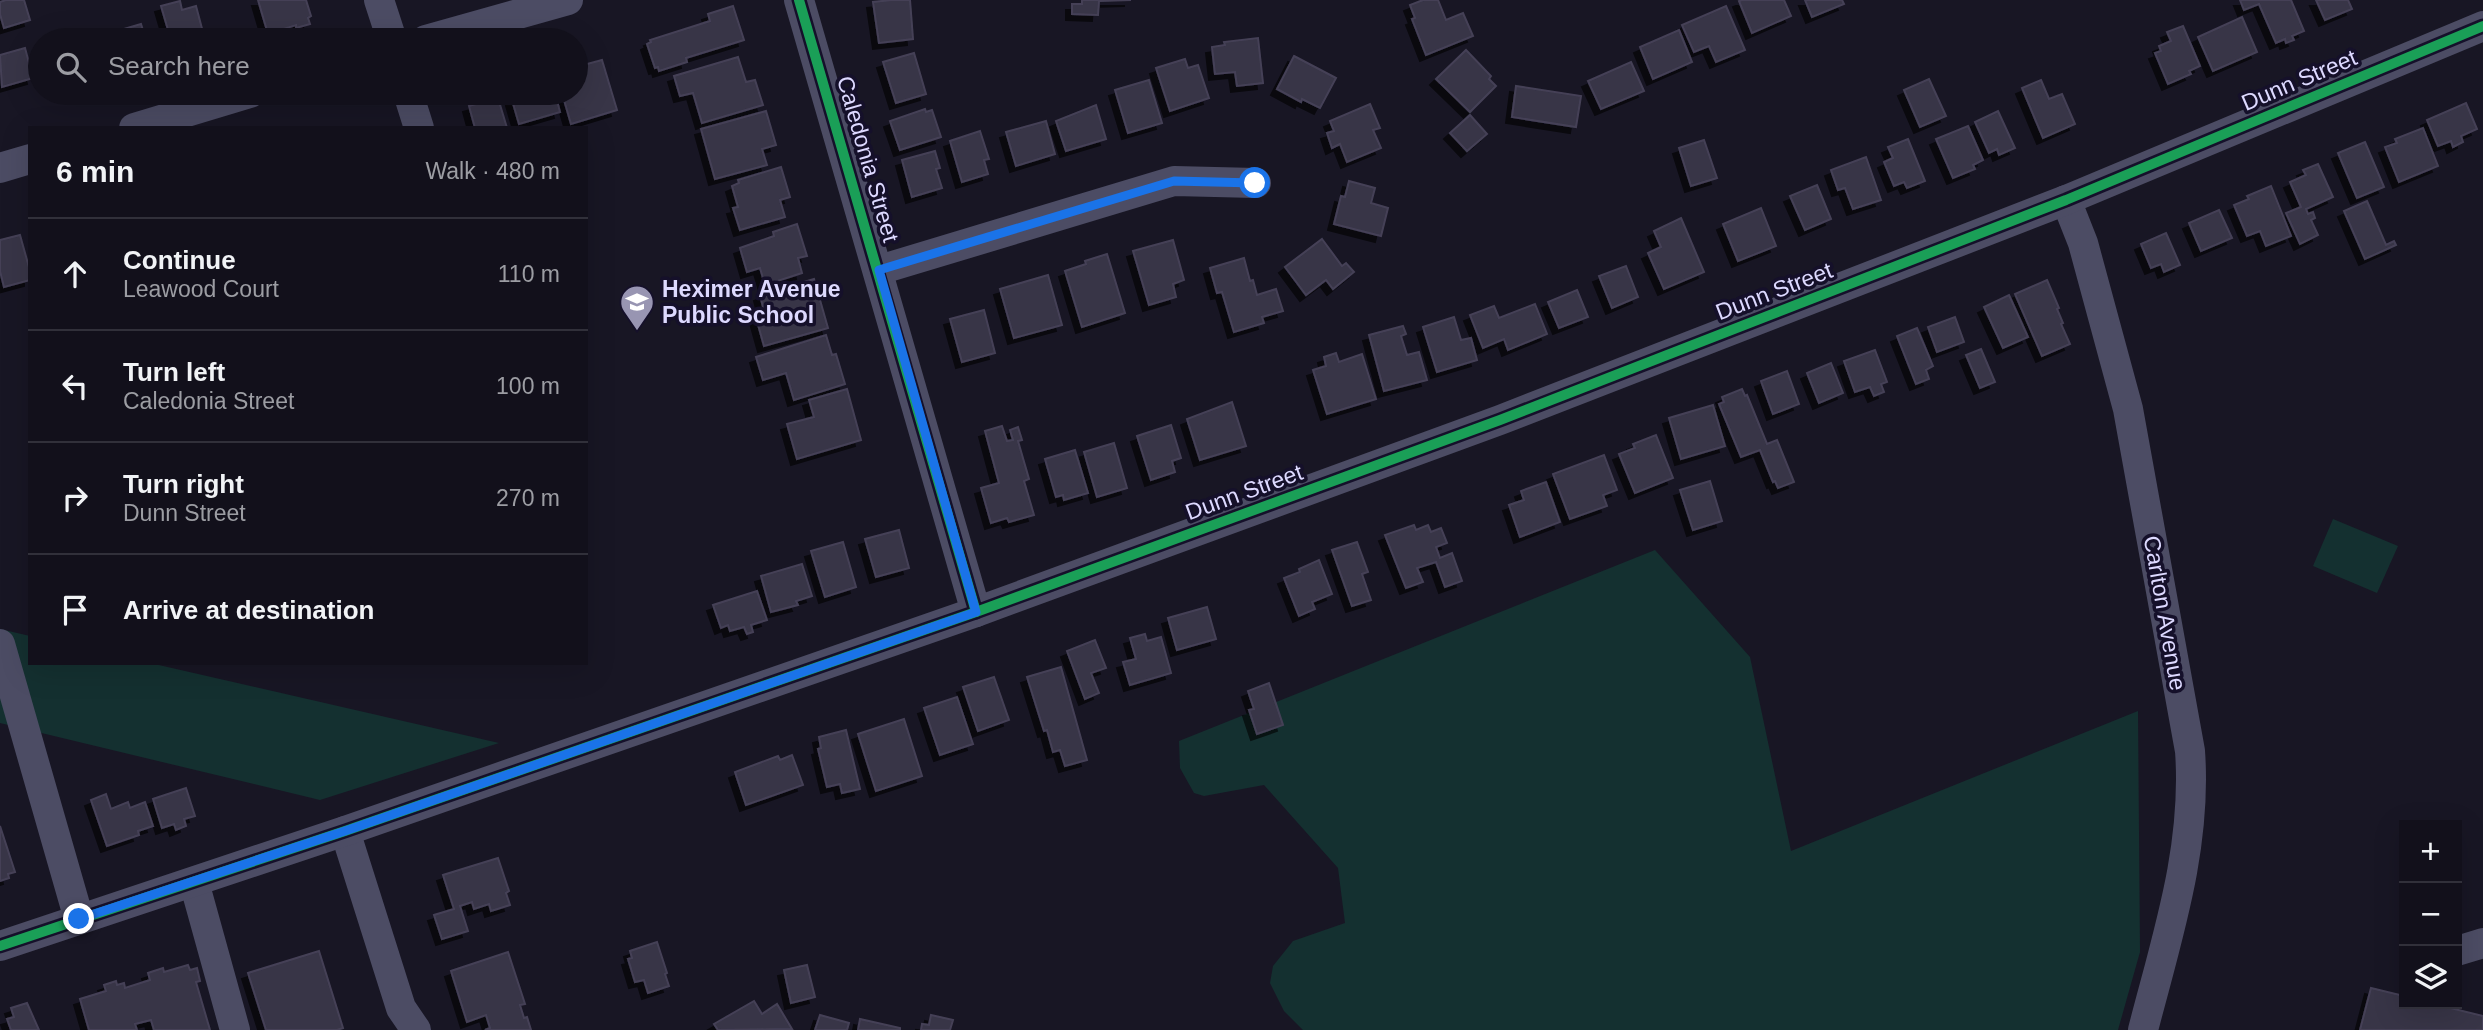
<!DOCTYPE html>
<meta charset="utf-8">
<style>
body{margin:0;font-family:Helvetica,sans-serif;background:#1b1924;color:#f1f3f6}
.controls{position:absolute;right:21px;bottom:21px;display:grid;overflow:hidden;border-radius:0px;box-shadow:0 7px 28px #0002}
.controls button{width:63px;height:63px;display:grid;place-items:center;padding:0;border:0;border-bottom:2px solid #31303a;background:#12101b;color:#f1f3f6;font:35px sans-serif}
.stop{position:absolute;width:21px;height:21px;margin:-16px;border:5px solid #1a73e8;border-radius:50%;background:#fff}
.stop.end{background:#1a73e8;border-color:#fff;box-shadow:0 2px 7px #0008}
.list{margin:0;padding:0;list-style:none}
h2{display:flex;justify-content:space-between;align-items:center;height:91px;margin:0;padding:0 28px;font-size:30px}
h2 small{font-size:23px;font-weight:400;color:#9c9da3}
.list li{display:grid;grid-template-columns:46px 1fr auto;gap:21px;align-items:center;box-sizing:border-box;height:112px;padding:0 28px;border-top:2px solid #31303a}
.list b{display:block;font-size:26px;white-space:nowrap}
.list p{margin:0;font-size:23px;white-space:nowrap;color:#9c9da3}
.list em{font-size:23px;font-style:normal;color:#9c9da3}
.icon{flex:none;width:38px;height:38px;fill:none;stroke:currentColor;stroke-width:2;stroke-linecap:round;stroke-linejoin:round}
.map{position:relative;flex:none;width:2483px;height:1030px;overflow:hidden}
.search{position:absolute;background:#12101b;box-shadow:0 7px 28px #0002;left:28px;top:28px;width:560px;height:77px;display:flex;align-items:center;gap:18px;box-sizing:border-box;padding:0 24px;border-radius:38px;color:#9c9da3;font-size:26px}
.panel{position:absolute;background:#12101b;box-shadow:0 7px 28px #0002;left:28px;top:126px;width:560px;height:539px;border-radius:0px}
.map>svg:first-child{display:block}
</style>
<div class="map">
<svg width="2483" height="1030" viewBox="0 0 2483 1030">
<defs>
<filter id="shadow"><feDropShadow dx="-6" dy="6" stdDeviation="0" flood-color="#0009"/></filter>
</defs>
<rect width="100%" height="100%" fill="#181624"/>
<!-- green -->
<g fill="#143030">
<polygon points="2333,519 2398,546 2377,593 2313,566"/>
<polygon points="1655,550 1750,657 1791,851 2138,711 2140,952 2118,1030 1303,1030 1284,1011 1270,983 1273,966 1293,941 1345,923 1338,868 1264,785 1204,796 1194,793 1180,768 1179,741"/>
<polygon points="0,629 30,636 30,663 150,663 499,743 320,800 0,723"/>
</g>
<!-- building -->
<g fill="#373446" stroke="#454157" stroke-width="2" filter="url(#shadow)">
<polygon points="6,0 24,0 30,20 4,28 0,14 0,2"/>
<polygon points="258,0 306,0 311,16 308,18 310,24 296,28 296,25 268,34"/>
<polygon points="892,0 910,0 913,39 879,43 873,2"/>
<polygon points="1082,0 1131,0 1099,1 1098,15 1072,14 1072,4 1082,4"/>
<polygon points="1423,0 1438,0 1446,20 1463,13 1473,36 1426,55 1412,19 1415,18 1410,5"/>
<polygon points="1742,0 1784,0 1791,16 1752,33 1739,1"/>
<polygon points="1805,0 1842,0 1844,4 1812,17"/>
<polygon points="2240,0 2291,0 2304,31 2292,36 2294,40 2286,43 2285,39 2276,43 2259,4 2244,10"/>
<polygon points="2316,0 2348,0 2352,9 2325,20"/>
<polygon points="180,1 182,10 196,6 205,40 171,40 161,6"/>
<polygon points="733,6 744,40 686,58 687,62 659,71 658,67 655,68 647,44 651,42 650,40 710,21 708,14"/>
<polygon points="1726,6 1745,50 1716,62 1709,46 1694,52 1682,25"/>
<polygon points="2242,17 2257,52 2213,71 2198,37"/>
<polygon points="141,24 146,40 109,40 107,34"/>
<polygon points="2183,26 2200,66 2189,71 2191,74 2168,84 2155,53 2161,51 2159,46 2171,41 2167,32"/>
<polygon points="1679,30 1692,62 1653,79 1640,47"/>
<polygon points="1258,38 1263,83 1237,86 1235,72 1215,74 1212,47 1225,45 1224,42"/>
<polygon points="25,48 33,78 2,87 0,55"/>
<polygon points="1466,50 1491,76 1489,79 1496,86 1470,112 1436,79"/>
<polygon points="914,53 926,94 896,103 883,62"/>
<polygon points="1294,56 1336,78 1320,108 1302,99 1301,102 1277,89"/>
<polygon points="738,57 746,82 755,80 763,105 702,123 693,93 680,96 674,76"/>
<polygon points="1185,59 1188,68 1198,65 1209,98 1170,111 1156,68"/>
<polygon points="602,60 617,110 571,124 562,93 576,93 576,67"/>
<polygon points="1631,62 1644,91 1601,109 1588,81"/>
<polygon points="1929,79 1946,116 1920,127 1904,90"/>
<polygon points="1149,80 1162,123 1128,133 1115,90"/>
<polygon points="2041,80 2049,99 2062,94 2075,124 2043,138 2022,88"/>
<polygon points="1516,86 1581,96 1576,127 1512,117"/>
<polygon points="510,93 555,93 560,112 519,124"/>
<polygon points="498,98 507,128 475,128 469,106"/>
<polygon points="2466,103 2477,129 2461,136 2463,142 2453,147 2451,141 2438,146 2427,120"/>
<polygon points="1370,104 1380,128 1373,130 1381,148 1347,162 1340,144 1332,148 1327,133 1334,131 1330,121"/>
<polygon points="1096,105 1106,139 1066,151 1056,121"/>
<polygon points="925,109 926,112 932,110 941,137 900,150 890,121"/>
<polygon points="766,111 776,145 762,149 767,165 715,179 701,129"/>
<polygon points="1998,111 2015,148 1999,155 1997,149 1989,153 1975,122"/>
<polygon points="1470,115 1487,134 1467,151 1450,133"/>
<polygon points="1046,121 1055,154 1016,166 1006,132"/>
<polygon points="1968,126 1983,160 1973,165 1975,169 1953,178 1936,139"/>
<polygon points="2423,128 2438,166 2399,182 2385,147 2397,143 2395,139"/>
<polygon points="980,131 989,159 984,160 988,174 962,182 950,141"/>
<polygon points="1908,139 1925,181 1907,188 1904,182 1894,186 1884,162 1893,158 1888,147"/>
<polygon points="1704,140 1717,178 1691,186 1679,148"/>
<polygon points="2365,142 2384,187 2357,198 2338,153"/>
<polygon points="935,151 940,168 936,169 942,188 912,197 902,160"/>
<polygon points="1866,157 1881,200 1853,209 1845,188 1838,190 1831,170"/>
<polygon points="2318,164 2333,197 2306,209 2308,214 2313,212 2315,218 2311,220 2318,235 2300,244 2286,213 2301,207 2290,182 2306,175 2303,170"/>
<polygon points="781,167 790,197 780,200 785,217 740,230 733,208 738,207 732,186 739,183 738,180"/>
<polygon points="1349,181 1375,188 1371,203 1388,208 1381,236 1334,224 1341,196 1345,197"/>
<polygon points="1817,185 1831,219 1805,230 1790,196"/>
<polygon points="2271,186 2291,236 2266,246 2260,231 2247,236 2234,205 2249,199 2247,196"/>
<polygon points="2367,201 2386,245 2394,241 2396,245 2365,259 2344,211"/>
<polygon points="1761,208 1776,246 1738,261 1723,224"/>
<polygon points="2219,210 2232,238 2201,251 2189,223"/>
<polygon points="1681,218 1704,272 1664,289 1648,253 1661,247 1654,231"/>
<polygon points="797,224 807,256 798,258 802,273 765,285 760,268 747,272 740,248 774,236 773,232"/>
<polygon points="2166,233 2180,265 2164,272 2161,264 2151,268 2141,244"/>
<polygon points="20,235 30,271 30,280 4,287 0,271 0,240"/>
<polygon points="1322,239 1342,266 1346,263 1354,272 1333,289 1326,280 1306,295 1285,267"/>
<polygon points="1173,240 1184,280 1173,284 1176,297 1149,305 1133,251"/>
<polygon points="1107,254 1125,313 1082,327 1065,271 1086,264 1085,261"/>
<polygon points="1244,258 1250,281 1253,280 1257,295 1276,289 1283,311 1262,317 1264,323 1234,332 1222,292 1217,293 1210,268"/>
<polygon points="1626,266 1638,297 1612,308 1599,276"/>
<polygon points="1048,275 1062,325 1014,338 1000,289"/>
<polygon points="814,279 828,328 764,346 755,314 764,311 760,295"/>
<polygon points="2047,280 2059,308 2057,309 2063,323 2061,324 2070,344 2042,356 2015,294"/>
<polygon points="1577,290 1588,317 1559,328 1548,302"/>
<polygon points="2009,295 2028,337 2003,348 1984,307"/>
<polygon points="1535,304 1547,334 1508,350 1504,339 1483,348 1470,315 1494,306 1499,318"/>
<polygon points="984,310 995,353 962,362 950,319"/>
<polygon points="1454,317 1461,340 1471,338 1477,360 1437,372 1423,327"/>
<polygon points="1955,317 1964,342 1937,352 1928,327"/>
<polygon points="1403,326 1406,334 1401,336 1407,355 1419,352 1427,380 1384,391 1369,335"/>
<polygon points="1917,328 1933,366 1926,370 1929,379 1916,384 1897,336"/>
<polygon points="826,335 832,355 836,354 845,384 794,400 786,373 763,380 756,357"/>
<polygon points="1981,349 1995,382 1980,388 1966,355"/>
<polygon points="1875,350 1887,382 1881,384 1884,392 1874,396 1870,387 1855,392 1844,361"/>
<polygon points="1336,353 1339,362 1362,354 1376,399 1327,414 1313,370 1326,366 1324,357"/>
<polygon points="1831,363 1843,393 1819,403 1807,373"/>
<polygon points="1787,371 1799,404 1773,414 1761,381"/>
<polygon points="847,389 861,440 797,459 787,424 814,417 809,400"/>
<polygon points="1742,389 1745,396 1747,395 1767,444 1777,440 1794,482 1778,488 1775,481 1773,482 1760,450 1741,457 1719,404 1724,402 1722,397"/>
<polygon points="1232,402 1246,446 1200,460 1187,419"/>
<polygon points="1713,405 1725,446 1681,459 1669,418"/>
<polygon points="1171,425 1181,458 1172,461 1175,472 1151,480 1137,436"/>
<polygon points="1002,426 1007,441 1013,440 1010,430 1018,427 1022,440 1018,441 1029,479 1024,481 1034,515 1009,522 1007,518 991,523 981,488 999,483 985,431"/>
<polygon points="1656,435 1673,478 1635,493 1619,454 1635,448 1633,444"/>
<polygon points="1114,443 1127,488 1097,497 1084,452"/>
<polygon points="1075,450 1088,493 1064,500 1063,495 1056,497 1045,459"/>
<polygon points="1604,455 1617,490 1603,495 1607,506 1570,519 1553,474"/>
<polygon points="1710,481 1722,521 1693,530 1680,490"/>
<polygon points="1546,482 1560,522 1520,537 1509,505 1524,500 1521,491"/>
<polygon points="1414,525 1416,530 1428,525 1431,532 1441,528 1447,543 1436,547 1440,558 1452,553 1462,581 1445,587 1436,562 1417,568 1423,582 1406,588 1385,535"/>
<polygon points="899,530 909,568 876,577 865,539"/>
<polygon points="843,542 856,587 825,597 811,551"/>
<polygon points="1357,542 1368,572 1362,574 1371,600 1352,606 1332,550"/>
<polygon points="1319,560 1332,594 1312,602 1315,609 1299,616 1284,578 1300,572 1299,569"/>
<polygon points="802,564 812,596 796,601 798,605 771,612 761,576"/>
<polygon points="757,591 767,620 751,625 753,632 747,634 744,627 730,631 728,625 721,628 713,605"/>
<polygon points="1207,607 1216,639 1177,650 1168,618"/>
<polygon points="1145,634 1147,641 1161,637 1171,673 1130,685 1123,662 1136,659 1130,638"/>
<polygon points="1095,640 1106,668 1091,673 1099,693 1085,699 1067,651"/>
<polygon points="1061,667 1087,760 1065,766 1060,750 1053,752 1047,730 1044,731 1027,677"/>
<polygon points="994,677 1009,720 978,731 963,687"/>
<polygon points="1269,683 1283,725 1257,734 1249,710 1254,709 1248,691"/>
<polygon points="957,697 973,744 940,755 924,708"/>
<polygon points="904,719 922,776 876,791 858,734"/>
<polygon points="846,730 860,789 842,793 840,784 827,787 818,749 821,748 819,737"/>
<polygon points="792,755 803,785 746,805 735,772 778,756 780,760"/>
<polygon points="186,788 195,816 184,819 186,826 176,830 174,824 162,828 153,799"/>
<polygon points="106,794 111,809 128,802 130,808 145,802 153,826 138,831 139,835 107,846 91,800"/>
<polygon points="0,826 15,872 8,874 9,878 0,881"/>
<polygon points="498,858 509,891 506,893 510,905 491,911 489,904 474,909 472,902 460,906 468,931 442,939 434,915 454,909 443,875"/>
<polygon points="657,942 667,973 665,974 669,986 648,993 644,980 635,982 628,959 632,958 630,951"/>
<polygon points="319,951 343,1028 337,1030 266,1030 248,973"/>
<polygon points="508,952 525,1004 520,1005 524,1018 527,1017 531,1030 485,1030 490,1028 486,1015 467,1022 451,971"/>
<polygon points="188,965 190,970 197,968 200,981 196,982 210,1030 154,1030 151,1020 135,1024 137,1030 89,1030 80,999 106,991 104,985 116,981 117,985 124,983 125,988 150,980 148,973 163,968 164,972"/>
<polygon points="807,965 815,997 791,1003 784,970"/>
<polygon points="2371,988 2404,996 2404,1004 2434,1004 2483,1016 2483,1030 2360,1030"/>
<polygon points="754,1001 762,1014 777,1004 792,1029 718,1030 714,1024"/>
<polygon points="27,1003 39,1030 11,1030 7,1019 14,1017 11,1008"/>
<polygon points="820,1015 849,1023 847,1030 815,1030"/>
<polygon points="931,1015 953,1020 950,1030 921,1030 922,1024 929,1025"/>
<polygon points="860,1019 900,1028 900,1030 858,1030"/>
</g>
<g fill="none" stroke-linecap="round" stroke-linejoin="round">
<!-- minor -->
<g stroke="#4c4c64" stroke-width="30">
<polyline points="379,0 392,40"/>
<polyline points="799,0 976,612"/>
<polyline points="426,40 568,0"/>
<polyline points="408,93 419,128"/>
<polyline points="134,128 250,93"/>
<polyline points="0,168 30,159"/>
<path d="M2066,200l17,43 45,166 62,342c7,97 -23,186 -47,279"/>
<polyline points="879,270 1174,181 1256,183"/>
<polyline points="0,644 79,919"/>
<polyline points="345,831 401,1008 416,1030"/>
<polyline points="194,882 235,1030"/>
<polyline points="0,946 345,831 976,612 1500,420 2066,200 2483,26"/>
<polyline points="2457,951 2483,943"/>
</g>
<!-- cycleway casing -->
<g stroke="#15102a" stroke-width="15">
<g id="cycleway">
<polyline points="799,0 976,612"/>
<polyline points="0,946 345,831 976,612 1500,420 2066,200 2483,26"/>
</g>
</g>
<!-- cycleway -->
<use href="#cycleway" stroke="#1a9f57" stroke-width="10"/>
</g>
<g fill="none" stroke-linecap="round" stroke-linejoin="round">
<!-- route -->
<polyline stroke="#1a73e8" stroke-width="9" points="79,919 345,831 976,612 879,270 1174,181 1255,183"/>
</g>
<!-- icons -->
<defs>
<g id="school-pin" transform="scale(1.75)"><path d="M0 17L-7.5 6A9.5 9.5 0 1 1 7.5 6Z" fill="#9895b2" stroke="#15102a"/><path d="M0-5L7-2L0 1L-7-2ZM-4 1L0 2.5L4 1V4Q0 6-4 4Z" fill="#fff"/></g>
</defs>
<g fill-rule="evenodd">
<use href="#school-pin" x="637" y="302"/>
</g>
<g text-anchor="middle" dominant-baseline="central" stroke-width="7" stroke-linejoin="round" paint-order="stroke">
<!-- street labels -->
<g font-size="23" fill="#ddd9ff" stroke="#15102a">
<text transform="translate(2299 80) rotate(-23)">Dunn Street</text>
<text transform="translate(868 159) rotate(74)">Caledonia Street</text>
<text transform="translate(1774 291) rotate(-21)">Dunn Street</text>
<text transform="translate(1244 492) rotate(-20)">Dunn Street</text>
<text transform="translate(2165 613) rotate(80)">Carlton Avenue</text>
</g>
<!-- poi labels -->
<g font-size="23" font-weight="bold" fill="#ddd9ff" stroke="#15102a" text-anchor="start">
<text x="662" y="289">Heximer Avenue<tspan x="662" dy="26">Public School</tspan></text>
</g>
</g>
</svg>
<div class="controls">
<button>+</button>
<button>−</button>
<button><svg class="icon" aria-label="layers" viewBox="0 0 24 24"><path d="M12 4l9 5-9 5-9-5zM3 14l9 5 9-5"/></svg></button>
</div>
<div class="stop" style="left:1255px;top:183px"></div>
<div class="stop end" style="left:79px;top:919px"></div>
<div class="search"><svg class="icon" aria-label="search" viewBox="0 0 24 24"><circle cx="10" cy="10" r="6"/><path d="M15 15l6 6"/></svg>Search here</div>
<section class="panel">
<h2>6 min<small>Walk · 480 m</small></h2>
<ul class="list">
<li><svg class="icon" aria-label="ahead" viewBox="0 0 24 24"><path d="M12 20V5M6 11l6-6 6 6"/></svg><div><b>Continue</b><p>Leawood Court</p></div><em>110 m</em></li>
<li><svg class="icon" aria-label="left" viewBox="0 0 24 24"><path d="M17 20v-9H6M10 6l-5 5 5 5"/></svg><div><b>Turn left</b><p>Caledonia Street</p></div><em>100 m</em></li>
<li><svg class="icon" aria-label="right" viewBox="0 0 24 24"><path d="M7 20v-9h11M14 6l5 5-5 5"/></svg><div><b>Turn right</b><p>Dunn Street</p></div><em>270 m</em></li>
<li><svg class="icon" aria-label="arrive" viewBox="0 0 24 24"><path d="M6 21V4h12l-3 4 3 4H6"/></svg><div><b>Arrive at destination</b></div></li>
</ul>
</section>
</div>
